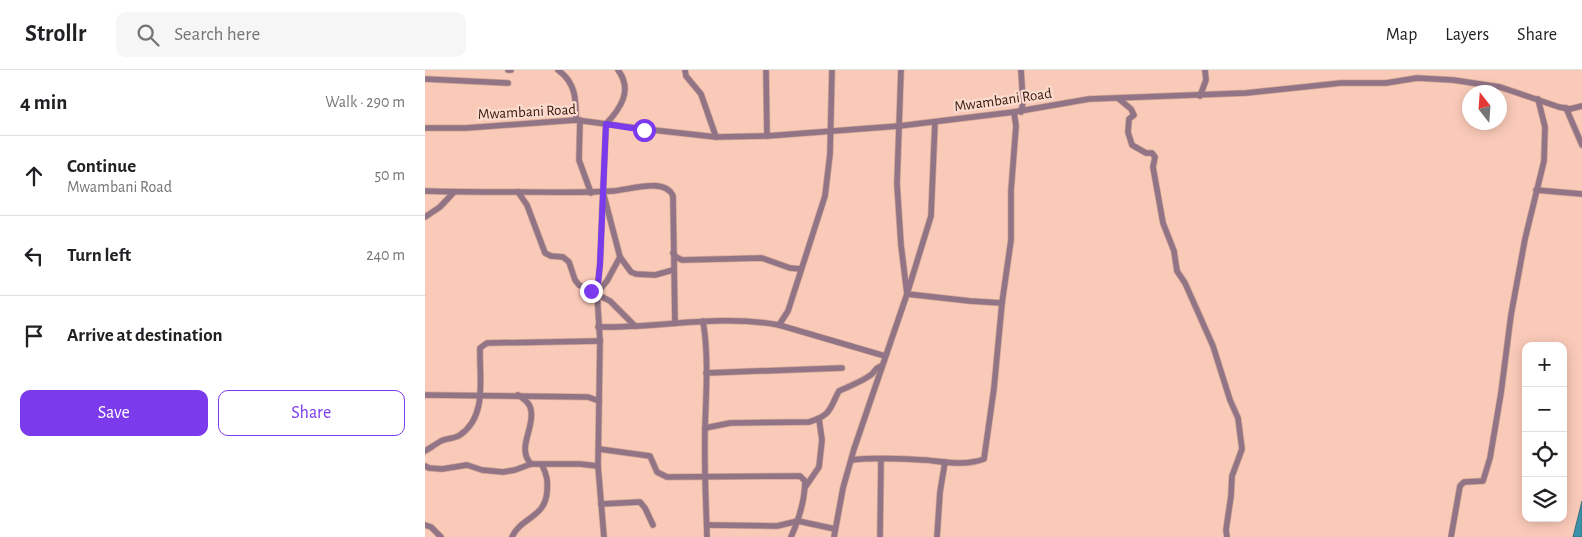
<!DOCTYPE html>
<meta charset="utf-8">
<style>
body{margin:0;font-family:"Alegreya Sans",sans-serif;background:#f6f6f6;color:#202124}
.controls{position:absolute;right:15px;bottom:15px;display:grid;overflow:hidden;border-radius:10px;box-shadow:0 2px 12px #0003}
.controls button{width:45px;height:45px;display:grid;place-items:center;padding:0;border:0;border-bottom:1px solid #e0e0e0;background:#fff;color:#202124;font:25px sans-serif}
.compass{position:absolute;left:1037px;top:15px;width:45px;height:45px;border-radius:50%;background:#fff;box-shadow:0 2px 12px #0003;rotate:343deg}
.stop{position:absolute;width:15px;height:15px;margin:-11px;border:4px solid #7c3aed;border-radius:50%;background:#fff}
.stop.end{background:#7c3aed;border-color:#fff;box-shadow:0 1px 5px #0008}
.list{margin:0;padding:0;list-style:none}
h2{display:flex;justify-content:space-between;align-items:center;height:65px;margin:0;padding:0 20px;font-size:21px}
h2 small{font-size:16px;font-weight:400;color:#757577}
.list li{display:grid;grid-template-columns:32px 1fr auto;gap:15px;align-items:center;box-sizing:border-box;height:80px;padding:0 20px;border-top:1px solid #e0e0e0}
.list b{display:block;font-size:19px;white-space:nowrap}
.list p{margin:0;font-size:16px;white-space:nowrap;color:#757577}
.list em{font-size:16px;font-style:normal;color:#757577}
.actions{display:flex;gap:10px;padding:15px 20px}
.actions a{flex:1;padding:11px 0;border:1px solid #7c3aed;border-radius:10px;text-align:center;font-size:18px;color:#7c3aed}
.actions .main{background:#7c3aed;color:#fff}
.icon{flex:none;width:28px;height:28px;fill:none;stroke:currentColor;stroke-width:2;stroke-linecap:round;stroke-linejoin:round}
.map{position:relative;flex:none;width:1157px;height:467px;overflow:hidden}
header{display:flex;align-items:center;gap:30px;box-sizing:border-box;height:70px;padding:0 25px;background:#fff;border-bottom:1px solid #e0e0e0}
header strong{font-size:24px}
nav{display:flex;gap:28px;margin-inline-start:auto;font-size:18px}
.search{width:350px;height:45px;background:#f6f6f6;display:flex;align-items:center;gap:12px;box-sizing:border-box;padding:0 18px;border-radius:10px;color:#757577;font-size:19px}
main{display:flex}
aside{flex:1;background:#fff}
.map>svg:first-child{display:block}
</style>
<header>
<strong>Strollr</strong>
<div class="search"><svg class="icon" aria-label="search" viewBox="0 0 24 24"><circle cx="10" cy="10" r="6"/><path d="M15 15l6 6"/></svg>Search here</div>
<nav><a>Map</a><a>Layers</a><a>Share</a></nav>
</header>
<main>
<aside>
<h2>4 min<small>Walk · 290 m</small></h2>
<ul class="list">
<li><svg class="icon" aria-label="ahead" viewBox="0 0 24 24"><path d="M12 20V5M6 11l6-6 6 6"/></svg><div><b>Continue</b><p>Mwambani Road</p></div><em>50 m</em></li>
<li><svg class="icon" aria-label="left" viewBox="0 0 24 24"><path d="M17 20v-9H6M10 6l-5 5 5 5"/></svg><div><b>Turn left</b></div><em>240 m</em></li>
<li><svg class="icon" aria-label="arrive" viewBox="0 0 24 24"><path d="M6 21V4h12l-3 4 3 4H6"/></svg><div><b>Arrive at destination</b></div></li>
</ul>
<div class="actions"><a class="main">Save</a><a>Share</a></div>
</aside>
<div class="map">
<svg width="1157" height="467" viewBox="0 0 1157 467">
<rect width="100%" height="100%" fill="#facab8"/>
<!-- water -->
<polygon fill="#3991aa" stroke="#386d7c" points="1157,431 1157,467 1148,467"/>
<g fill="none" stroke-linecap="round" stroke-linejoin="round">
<!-- minor casing -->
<g stroke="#d3a796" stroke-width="7">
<g id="minor">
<polyline points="83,0 86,0"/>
<path d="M133,0c18,13 18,29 18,50"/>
<path d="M193,0c15,20 3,38 -12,54l-3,68 17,65 11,15 5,2 19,1 18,-5"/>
<polyline points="260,0 261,6 276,24 291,67"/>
<polyline points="341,0 342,66"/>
<polyline points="0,9 83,13"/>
<polyline points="775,26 781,10 780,0"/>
<polyline points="694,29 706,39 709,45 704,49 703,62 707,75 721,83 727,83 730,87 728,97 738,153 749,181 752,201 760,213 788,276 805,330 813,348 817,379 807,406 806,426 801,460 802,467"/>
<polyline points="1141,38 1157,75"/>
<polyline points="596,42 598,32 596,0"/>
<polyline points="155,50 154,90 166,123"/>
<polyline points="510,52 506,146 482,224 545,231 577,233"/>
<polyline points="0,58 41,58 151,50 219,59 291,67 342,66 474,56 589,42 664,29 821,23 916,13 961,13 992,8 1028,10 1075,17 1134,37 1145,39 1157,36"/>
<polyline points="1111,120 1157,124"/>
<path d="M0,121c31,1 61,1 92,1 32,0 64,1 96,-1 16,-1 52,-14 60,5l2,127"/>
<polyline points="93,122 102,135 120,183 126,186 138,187 144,192 150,210 154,215 185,231 210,256"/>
<polyline points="178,122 175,194 172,223 175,271 173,396 179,467"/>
<polyline points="0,147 15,137 29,122"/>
<polyline points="248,183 251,187 257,190 337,188 365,198 376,199"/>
<polyline points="172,223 182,211 195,187"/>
<path d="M278,251c6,36 3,72 2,108 -1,36 1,72 2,108"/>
<polyline points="354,255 460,286"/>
<path d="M173,257c61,1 122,-13 181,-2l9,-14 37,-115 5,-42 2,-84"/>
<polyline points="281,303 417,298"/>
<polyline points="0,325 163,327 174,331"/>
<path d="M93,325c6,4 12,8 13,15 4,18 -15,38 0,54h49l18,2"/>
<path d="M280,358l25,-5 79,-1c23,-7 20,-13 30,-31 9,-4 26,-11 33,-17 4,-4 3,-6 9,-8"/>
<path d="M174,379l51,7 7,16 10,5 133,-1 5,5c0,20 -6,38 -14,56"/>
<path d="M0,381c5,-3 11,-7 16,-10 6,-3 13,-2 19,-6 28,-19 19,-58 20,-87l7,-5 113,-2"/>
<path d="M427,390c24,-3 50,-1 74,0 19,2 40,6 58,-1l10,-71 8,-85 9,-63v-49l5,-65 -2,-14"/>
<polyline points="0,396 4,398 17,399 42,395 57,400 78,402 90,400 106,394"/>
<polyline points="381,416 394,397 397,370 394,349"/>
<polyline points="176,434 215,432 220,438 228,455"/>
<polyline points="0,455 6,457 16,467"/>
<polyline points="282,455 352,456 373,451 410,459"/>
<path d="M87,467c9,-20 33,-19 35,-45 1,-11 0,-17 -5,-27"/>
<polyline points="409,467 418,418 429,379 482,224 476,175 472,114 476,0"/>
<polyline points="455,467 456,390"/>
<polyline points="512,467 515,422 520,392"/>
<polyline points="1026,467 1035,416 1039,412 1058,411 1065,388 1076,323 1086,245 1100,169 1119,91 1120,57 1113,29"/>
</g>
</g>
<!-- minor -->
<use href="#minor" stroke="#927487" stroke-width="5.5"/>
</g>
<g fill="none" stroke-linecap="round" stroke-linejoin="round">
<!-- route -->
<polyline stroke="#7c3aed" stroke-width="6" points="166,221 172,223 175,194 181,54 219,60"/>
</g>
<g text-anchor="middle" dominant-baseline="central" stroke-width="4.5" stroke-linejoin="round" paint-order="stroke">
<!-- street labels -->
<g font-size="15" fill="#371a0f" stroke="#fcdbcf">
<text transform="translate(578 30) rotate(-8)">Mwambani Road</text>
<text transform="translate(102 42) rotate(-3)">Mwambani Road</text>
</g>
</g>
</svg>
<div class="controls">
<button>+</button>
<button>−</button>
<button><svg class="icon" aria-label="locate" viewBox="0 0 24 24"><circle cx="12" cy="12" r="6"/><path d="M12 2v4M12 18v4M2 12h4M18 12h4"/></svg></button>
<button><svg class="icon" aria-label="layers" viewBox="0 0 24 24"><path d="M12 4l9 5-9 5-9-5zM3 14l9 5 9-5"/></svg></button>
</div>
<svg class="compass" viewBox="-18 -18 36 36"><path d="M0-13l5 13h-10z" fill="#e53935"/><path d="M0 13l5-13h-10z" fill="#757577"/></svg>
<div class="stop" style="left:219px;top:60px"></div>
<div class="stop end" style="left:166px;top:221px"></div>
</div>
</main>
